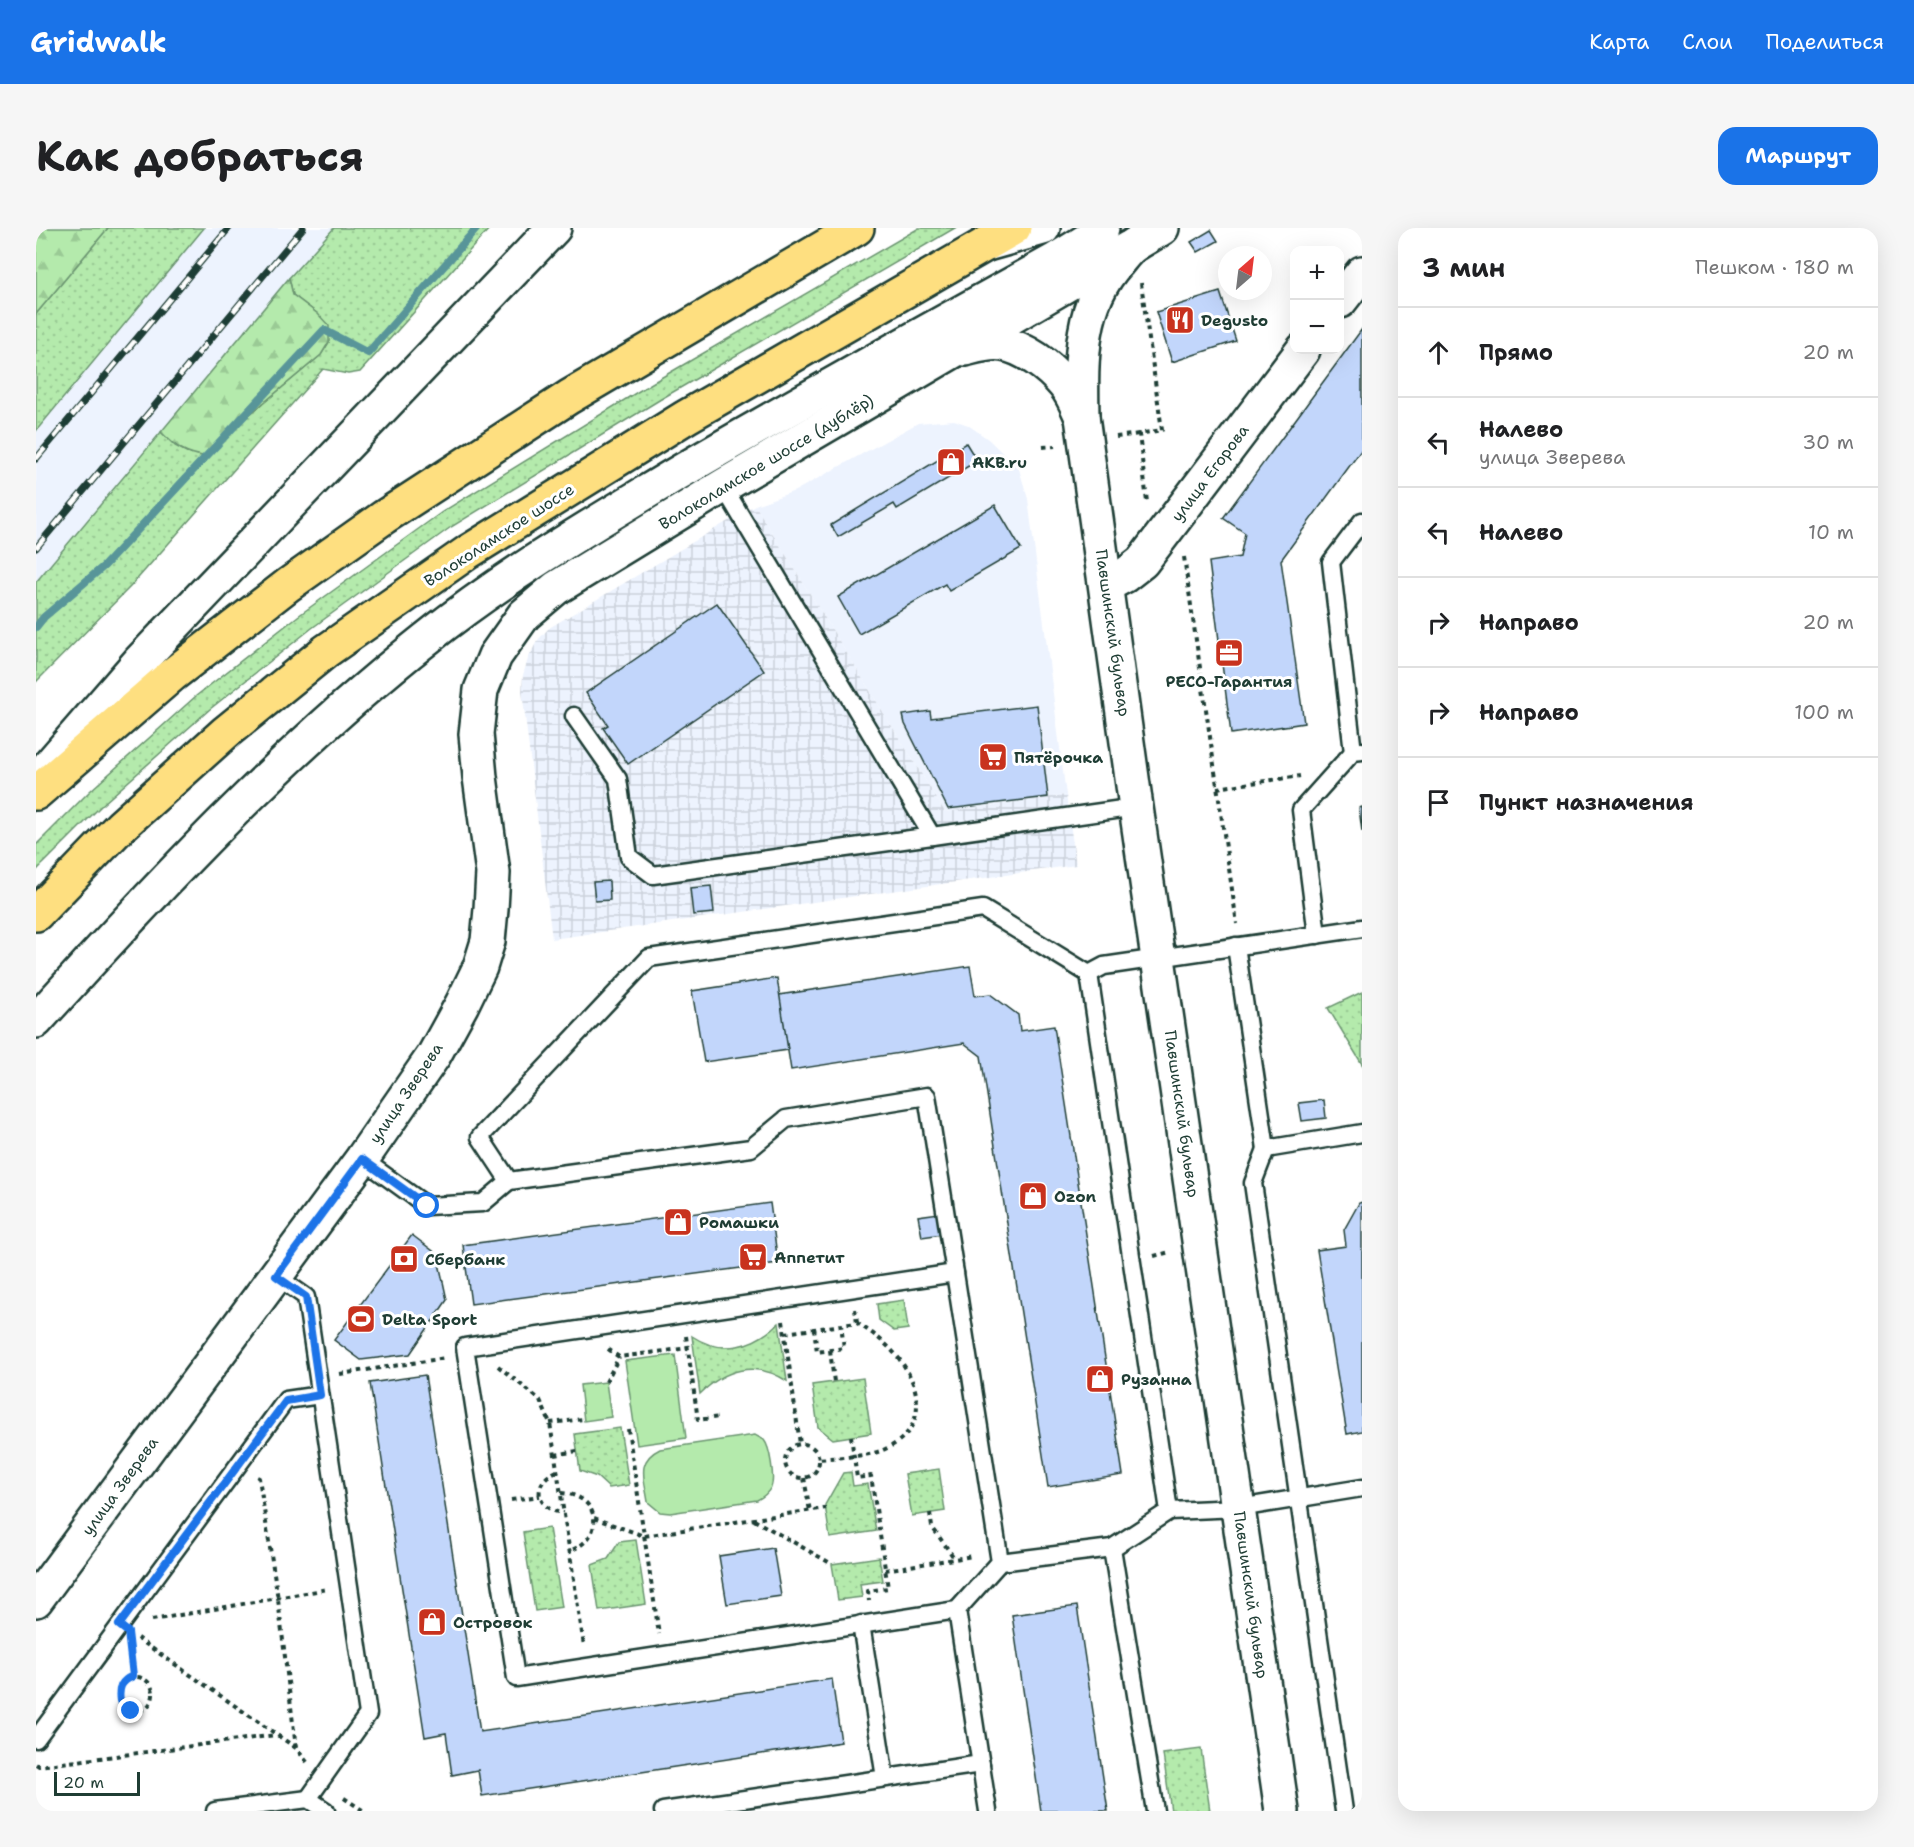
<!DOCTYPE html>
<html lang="ru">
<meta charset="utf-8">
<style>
body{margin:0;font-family:"Shantell Sans",sans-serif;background:#f6f6f6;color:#202124}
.controls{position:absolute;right:18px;top:18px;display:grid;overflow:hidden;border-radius:12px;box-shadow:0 6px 24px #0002}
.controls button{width:54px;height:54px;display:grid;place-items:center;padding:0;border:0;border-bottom:2px solid #e0e0e0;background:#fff;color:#202124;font:30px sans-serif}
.compass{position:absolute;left:1182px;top:18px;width:54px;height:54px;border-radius:50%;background:#fff;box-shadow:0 6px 24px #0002;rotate:28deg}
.scale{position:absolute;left:18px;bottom:15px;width:86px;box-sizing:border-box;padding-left:6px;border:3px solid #1f3d34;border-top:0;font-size:16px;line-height:21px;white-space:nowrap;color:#1f3d34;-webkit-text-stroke:4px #fff;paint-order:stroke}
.stop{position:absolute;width:18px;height:18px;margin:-14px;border:4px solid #1a73e8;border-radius:50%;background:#fff}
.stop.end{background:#1a73e8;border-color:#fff;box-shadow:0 2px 6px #0008}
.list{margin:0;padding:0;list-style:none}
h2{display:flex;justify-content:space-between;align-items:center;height:78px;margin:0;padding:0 24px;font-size:26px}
h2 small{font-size:20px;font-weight:400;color:#757577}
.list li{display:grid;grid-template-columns:39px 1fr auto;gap:18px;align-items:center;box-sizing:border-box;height:90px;padding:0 24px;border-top:2px solid #e0e0e0}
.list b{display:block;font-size:22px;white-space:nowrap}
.list p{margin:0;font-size:20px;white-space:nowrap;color:#757577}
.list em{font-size:20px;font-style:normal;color:#757577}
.icon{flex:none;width:33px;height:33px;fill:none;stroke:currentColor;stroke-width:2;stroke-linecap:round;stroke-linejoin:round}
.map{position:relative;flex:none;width:1326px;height:1583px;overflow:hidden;border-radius:18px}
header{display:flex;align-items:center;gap:36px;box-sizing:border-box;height:84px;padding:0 30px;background:#1a73e8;color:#fff}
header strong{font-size:28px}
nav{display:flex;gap:33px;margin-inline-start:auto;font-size:21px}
.intro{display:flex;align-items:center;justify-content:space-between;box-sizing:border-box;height:144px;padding:0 36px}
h1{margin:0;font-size:42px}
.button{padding:15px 27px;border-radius:18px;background:#1a73e8;color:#fff;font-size:21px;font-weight:700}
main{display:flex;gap:36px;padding:0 36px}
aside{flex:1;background:#fff;border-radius:18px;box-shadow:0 6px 24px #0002}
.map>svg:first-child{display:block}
</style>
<header>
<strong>Gridwalk</strong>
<nav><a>Карта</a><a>Слои</a><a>Поделиться</a></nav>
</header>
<div class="intro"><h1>Как добраться</h1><a class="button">Маршрут</a></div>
<main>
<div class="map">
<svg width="1326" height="1583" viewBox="0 0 1326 1583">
<defs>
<pattern id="industrial-grid" width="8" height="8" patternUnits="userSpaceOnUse" patternTransform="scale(1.5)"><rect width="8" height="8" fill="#edf3fe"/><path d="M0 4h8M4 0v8" fill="none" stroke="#cbd1da"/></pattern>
<pattern id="grass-dots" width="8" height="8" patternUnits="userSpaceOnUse" patternTransform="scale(1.5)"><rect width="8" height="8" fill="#b4eaac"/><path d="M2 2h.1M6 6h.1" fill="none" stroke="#9aca95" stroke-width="1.8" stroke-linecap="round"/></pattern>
<pattern id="forest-firs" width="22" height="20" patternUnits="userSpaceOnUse" patternTransform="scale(1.5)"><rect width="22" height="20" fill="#b4eaac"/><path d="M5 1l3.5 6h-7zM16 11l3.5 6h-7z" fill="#9aca95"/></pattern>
</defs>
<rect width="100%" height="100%" fill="#fff"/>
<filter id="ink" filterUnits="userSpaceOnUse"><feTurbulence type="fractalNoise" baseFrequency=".0167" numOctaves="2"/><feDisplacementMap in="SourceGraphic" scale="12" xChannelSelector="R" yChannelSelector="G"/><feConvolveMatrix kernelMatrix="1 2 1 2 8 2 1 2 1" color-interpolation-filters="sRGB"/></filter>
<g filter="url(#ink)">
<!-- built -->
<g fill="#edf3fe">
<polygon points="168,0 298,0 253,50 0,354 0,203"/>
<polygon points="918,192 932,197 952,211 983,241 992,271 1030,567 909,584 719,277 759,263 882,195"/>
</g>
<!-- industrial -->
<polygon fill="url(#industrial-grid)" points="719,277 909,584 1030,567 1040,637 516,711 486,463 487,447 492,431 501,413 513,400"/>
<!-- grass -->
<g fill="url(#grass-dots)" stroke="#6a9470" stroke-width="1.5">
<polygon points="72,0 168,0 0,203 0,86"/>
<polygon points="298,0 454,0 324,144 312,146 287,141 95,358 0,454 0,354 125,204 139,218 154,226 183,217 207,192 285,127 293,114 282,86 257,67 253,50"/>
<polygon points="883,0 919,0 625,171 415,299 276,400 174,481 67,576 0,643 0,617 54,563 160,468 262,388 406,284 616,155"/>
<polygon points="1326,764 1326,836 1292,780"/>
<polygon points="868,1072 872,1101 858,1103 843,1092 841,1076"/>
<path d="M743,1095l8,58c-32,-21 -62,-12 -87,13l-8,-58c30,20 62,11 87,-13z"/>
<polygon points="827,1150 835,1205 797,1211 782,1199 776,1157"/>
<polygon points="584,1200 593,1257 573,1260 561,1249 544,1243 539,1206"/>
<polygon points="903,1241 909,1283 876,1288 869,1246"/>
<polygon points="815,1244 817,1258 832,1256 840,1303 794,1310 789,1277 807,1245"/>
<polygon points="513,1300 526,1379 499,1383 487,1304"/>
<polygon points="600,1312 610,1376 563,1383 556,1337 572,1331 583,1314"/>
<polygon points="843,1329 847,1353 824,1356 826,1369 802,1372 796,1336"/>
<polygon points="1165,1521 1174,1583 1135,1583 1127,1526"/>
</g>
<!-- forest -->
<g fill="url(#forest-firs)" stroke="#6a9470" stroke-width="1.5">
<polygon points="0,0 72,0 0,86"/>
<path d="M253,50l4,17 25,19 11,12v16l-8,13 -78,65 -36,37c-23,-4 -30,-9 -46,-25z"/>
</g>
<!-- pitch -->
<g fill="#b4eaac" stroke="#6a9470" stroke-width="1.5">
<polygon points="639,1127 650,1210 601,1217 589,1133"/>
<polygon points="570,1154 575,1189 548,1193 544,1157"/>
<path d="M719,1207c3,2 6,3 9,5 6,7 11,39 7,47 -3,6 -8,10 -14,13l-87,13 -10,-1 -12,-10c-3,-22 -13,-41 12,-53z"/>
</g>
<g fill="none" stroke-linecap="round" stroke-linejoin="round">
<!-- stream -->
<polyline stroke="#599599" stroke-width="8" points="0,399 8,389 68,338 288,102 332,125 441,0"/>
</g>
<!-- building -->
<g fill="#c2d6fb" stroke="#1f3d34" stroke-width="1.5">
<polygon points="1175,2 1182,13 1162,24 1155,14"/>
<polygon points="1184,64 1200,113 1136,134 1120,84"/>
<polygon points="1326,101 1326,221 1245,332 1268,495 1195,506 1173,334 1204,329 1209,305 1187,290"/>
<polygon points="930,215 941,233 861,281 858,276 802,309 795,297"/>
<polygon points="959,277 985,321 913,363 909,356 823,406 802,369"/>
<polygon points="681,375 728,443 592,536 567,500 572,497 550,465"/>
<polygon points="1001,477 1012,569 912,581 869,496 867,487 894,483 895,490"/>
<polygon points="1326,579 1326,604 1323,580"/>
<polygon points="573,653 574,672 559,673 557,654"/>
<polygon points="675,658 678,685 657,687 654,660"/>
<polygon points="934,738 939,768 954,766 982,787 984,803 1018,798 1087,1247 1012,1259 945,828 928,815 755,842 743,767"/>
<polygon points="741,750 752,822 668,834 656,763"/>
<polygon points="1288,872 1290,890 1266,893 1263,875"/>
<polygon points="1326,974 1326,1203 1311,1206 1281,1022 1310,1018 1308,1002 1323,975"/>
<polygon points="734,975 742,1035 435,1076 427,1017"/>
<polygon points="903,985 906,1006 886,1009 882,988"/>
<polygon points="376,1007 401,1026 411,1072 374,1126 325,1132 298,1112"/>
<polygon points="389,1147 444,1504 796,1451 805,1514 446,1568 442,1542 416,1547 410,1505 389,1509 334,1155"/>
<polygon points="737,1320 745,1368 691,1376 683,1328"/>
<polygon points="1041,1378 1072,1583 1005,1583 976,1387"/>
</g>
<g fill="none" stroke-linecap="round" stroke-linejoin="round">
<!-- service casing -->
<g stroke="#1f3d34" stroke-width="21">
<g id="service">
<polyline points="687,258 896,608 1100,579"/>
<polyline points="538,488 582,551 593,629 617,647 896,608"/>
<polyline points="1317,524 1295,334 1326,293"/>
<polyline points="1281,707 1265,582 1317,524 1326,523"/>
<polyline points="1200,718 1230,921 1326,905"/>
<polyline points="1053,746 1068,738 1326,700"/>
<polyline points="1230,921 1217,955 1308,1583"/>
<polyline points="326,931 391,978 447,975 473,953 444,909 613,730 947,681 1053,746 1133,1283"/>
<polyline points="473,953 715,920 750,891 891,868 919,1045"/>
<polyline points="240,1048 270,1069 332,1486 272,1571"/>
<polyline points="1076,1320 1119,1583"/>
<polyline points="964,1334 919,1045 429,1119 480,1450 921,1382 964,1334 1076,1320 1133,1283 1203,1280 1326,1260"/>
<polyline points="921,1382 952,1583"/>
<polyline points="825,1396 849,1550"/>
<polyline points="0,1511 250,1172 284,1167"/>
<polyline points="179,1583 272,1571 290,1583"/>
<polyline points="627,1583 945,1536"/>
</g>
</g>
<!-- minor casing -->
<g stroke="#1f3d34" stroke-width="38">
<g id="minor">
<polyline points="1304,73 1326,45"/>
<path d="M929,121c12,-3 24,-7 37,-5 22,3 48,23 62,40 8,9 13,22 18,33"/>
<polyline points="1071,357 1088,348 1106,334 1267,122"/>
<polyline points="0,1372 326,931 398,827 426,776 444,739 452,713 455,681 457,645 444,549 440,506 445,462 459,428 488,387 520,360 687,258 1093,20"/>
</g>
</g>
<!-- tertiary casing -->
<g stroke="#1f3d34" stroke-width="38">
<g id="tertiary">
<path d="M1126,0c-9,6 -19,11 -28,17 -6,4 -11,11 -16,17 -39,42 -37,100 -36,155l54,390 146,1004"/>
<polyline points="951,16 1007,0"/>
</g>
</g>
<!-- secondary casing -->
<g stroke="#1f3d34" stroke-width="38">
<g id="secondary">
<polyline points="4,548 103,434 518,0"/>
<path d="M0,793c122,-135 247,-269 390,-382 77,-62 163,-112 247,-163 126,-74 253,-144 381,-215l40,-25 8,-8"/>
</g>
</g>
<!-- primary casing -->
<g stroke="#1f3d34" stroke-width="38">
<g id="primary">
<polyline points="0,565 136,447 252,357 348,289 533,169 821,0"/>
<polyline points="0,686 85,598 190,504 290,423 432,324 650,189 978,0"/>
</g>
</g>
<!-- path -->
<g stroke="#1f3d34" stroke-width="4" stroke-dasharray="4.5 4.5" stroke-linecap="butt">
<polyline points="1105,55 1126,202 1103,206 1111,274"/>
<polyline points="1080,209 1103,206"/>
<polyline points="1007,219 1019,218"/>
<polyline points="1148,329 1201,696"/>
<polyline points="1181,560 1264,548"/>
<polyline points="1118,1028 1134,1024"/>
<polyline points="819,1081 821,1095"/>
<polyline points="747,1093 764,1216"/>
<polyline points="778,1100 781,1124 808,1120 805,1097"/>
<path d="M749,1105l72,-10c14,9 28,19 39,32 28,33 32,76 -13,95 -17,7 -45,7 -64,9"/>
<polyline points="650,1108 662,1192 683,1189"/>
<polyline points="572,1121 583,1129 652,1120"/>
<polyline points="794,1122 798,1154"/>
<polyline points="462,1138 504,1172 514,1195 548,1418"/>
<polyline points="304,1146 410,1130"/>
<polyline points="570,1154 583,1129"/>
<polyline points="514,1195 548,1191"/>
<polyline points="592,1201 623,1406"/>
<polyline points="815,1208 821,1250 835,1248 852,1360 832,1363 833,1373"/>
<circle cx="766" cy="1233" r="17"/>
<polyline points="519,1227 541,1223"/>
<path d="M521,1243c-27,11 -21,40 7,42"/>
<polyline points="221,1249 223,1250 242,1371 260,1520"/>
<polyline points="768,1250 774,1283"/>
<path d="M525,1265c39,2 46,45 8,58"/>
<polyline points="475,1272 504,1268"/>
<polyline points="894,1285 896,1299 919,1331"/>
<polyline points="558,1290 608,1308 790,1280"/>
<polyline points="718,1292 796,1336"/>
<polyline points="849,1342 937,1328"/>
<polyline points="116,1392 292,1361"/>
<polyline points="101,1410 260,1520 271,1534"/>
<polyline points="94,1422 97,1448"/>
<circle cx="100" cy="1466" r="17"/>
<polyline points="0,1536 3,1538 240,1507"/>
<polyline points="308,1570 328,1583"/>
</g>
<!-- service -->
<use href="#service" stroke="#fff" stroke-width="16"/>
<!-- minor -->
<use href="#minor" stroke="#fff" stroke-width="33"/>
<!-- tertiary -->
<use href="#tertiary" stroke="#fff" stroke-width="33"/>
<!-- secondary -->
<use href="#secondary" stroke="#fff" stroke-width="33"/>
<!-- primary -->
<use href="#primary" stroke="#fedf80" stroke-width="33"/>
<!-- rail casing -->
<g stroke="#1f3d34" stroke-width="7">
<g id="rail">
<polyline points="0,231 193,0"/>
<polyline points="0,320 267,0"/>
</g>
</g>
<!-- rail -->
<use href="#rail" stroke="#fff" stroke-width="4.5" stroke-dasharray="14" stroke-linecap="butt"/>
</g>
</g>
<g fill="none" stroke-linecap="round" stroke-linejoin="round" filter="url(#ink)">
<!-- route -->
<path stroke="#1a73e8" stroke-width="8" d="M95,1483l-11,-10c-2,-13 1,-20 13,-25l-5,-44 -9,-7 167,-224 34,-6 -14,-98 -30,-21 86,-117 65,47"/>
</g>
<!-- icons -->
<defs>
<g id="restaurant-square" transform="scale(1.5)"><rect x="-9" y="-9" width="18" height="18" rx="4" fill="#c8321e" stroke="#fff"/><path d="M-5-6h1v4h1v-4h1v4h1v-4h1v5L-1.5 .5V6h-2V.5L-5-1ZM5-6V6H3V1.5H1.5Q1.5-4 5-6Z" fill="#fff"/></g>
<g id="shop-square" transform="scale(1.5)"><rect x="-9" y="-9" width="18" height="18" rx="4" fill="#c8321e" stroke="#fff"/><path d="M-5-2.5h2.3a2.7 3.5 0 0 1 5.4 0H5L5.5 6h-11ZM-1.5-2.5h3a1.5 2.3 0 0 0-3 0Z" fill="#fff"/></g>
<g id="office-square" transform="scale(1.5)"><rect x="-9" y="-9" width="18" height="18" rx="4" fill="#c8321e" stroke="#fff"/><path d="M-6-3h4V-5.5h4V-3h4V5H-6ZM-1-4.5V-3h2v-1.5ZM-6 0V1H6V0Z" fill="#fff"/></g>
<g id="supermarket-square" transform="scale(1.5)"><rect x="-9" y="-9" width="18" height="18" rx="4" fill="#c8321e" stroke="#fff"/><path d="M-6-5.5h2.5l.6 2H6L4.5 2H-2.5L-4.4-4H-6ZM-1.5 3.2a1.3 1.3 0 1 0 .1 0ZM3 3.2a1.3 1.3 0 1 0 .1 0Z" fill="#fff"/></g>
<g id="bank-square" transform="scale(1.5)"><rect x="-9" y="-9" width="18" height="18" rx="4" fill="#c8321e" stroke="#fff"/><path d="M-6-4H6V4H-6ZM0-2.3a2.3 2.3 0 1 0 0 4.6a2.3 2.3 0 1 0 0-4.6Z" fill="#fff"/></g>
<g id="stadium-square" transform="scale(1.5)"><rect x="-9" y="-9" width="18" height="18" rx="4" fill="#c8321e" stroke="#fff"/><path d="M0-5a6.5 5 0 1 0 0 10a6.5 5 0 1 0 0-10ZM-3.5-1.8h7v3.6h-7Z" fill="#fff"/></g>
</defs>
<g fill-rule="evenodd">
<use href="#restaurant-square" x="1144" y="92"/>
<use href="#shop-square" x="915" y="234"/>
<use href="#office-square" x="1193" y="425"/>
<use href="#supermarket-square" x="957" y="529"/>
<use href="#shop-square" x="997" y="968"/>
<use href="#shop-square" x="642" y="994"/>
<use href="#supermarket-square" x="717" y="1029"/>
<use href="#bank-square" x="368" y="1031"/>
<use href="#stadium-square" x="325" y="1091"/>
<use href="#shop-square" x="1064" y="1151"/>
<use href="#shop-square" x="396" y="1394"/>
</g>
<g text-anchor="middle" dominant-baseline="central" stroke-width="6" stroke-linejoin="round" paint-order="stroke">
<!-- poi labels -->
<g font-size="16" font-weight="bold" fill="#1f3d34" stroke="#fff" text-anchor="start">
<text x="1165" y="92">Degusto</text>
<text x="936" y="234">AKB.ru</text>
<text x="1193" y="453" text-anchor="middle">РЕСО-Гарантия</text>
<text x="978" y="529">Пятёрочка</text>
<text x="1018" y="968">Ozon</text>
<text x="663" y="994">Ромашки</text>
<text x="738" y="1029">Аппетит</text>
<text x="389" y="1031">Сбербанк</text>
<text x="346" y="1091">Delta Sport</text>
<text x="1085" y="1151">Рузанна</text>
<text x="417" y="1394">Островок</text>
</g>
<!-- street labels -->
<g font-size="16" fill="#1f3d34" stroke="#fff">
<text transform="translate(730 234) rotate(-31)">Волоколамское шоссе (дублёр)</text>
<text transform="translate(1174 245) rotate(-53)">улица Егорова</text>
<text transform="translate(463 307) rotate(-33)">Волоколамское шоссе</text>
<text transform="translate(1077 405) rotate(82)">Павшинский бульвар</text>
<text transform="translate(370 865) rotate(-56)">улица Зверева</text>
<text transform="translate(1146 886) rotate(82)">Павшинский бульвар</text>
<text transform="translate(84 1258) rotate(-54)">улица Зверева</text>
<text transform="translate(1215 1367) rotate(82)">Павшинский бульвар</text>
</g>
</g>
</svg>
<div class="controls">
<button>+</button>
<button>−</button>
</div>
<svg class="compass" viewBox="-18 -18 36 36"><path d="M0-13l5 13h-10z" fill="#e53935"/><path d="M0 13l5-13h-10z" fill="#757577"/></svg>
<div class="scale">20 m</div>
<div class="stop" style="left:391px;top:978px"></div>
<div class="stop end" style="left:95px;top:1483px"></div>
</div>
<aside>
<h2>3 мин<small>Пешком · 180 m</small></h2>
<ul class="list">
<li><svg class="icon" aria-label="ahead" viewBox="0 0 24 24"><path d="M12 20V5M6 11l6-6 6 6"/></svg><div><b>Прямо</b></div><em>20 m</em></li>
<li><svg class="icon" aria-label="left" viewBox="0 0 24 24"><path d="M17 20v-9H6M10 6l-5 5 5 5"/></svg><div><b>Налево</b><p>улица Зверева</p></div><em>30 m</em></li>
<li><svg class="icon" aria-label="left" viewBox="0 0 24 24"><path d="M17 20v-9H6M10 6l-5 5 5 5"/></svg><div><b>Налево</b></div><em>10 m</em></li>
<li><svg class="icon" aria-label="right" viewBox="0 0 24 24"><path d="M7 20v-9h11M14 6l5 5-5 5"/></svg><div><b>Направо</b></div><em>20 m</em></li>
<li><svg class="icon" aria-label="right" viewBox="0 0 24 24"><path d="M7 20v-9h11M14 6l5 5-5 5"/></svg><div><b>Направо</b></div><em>100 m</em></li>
<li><svg class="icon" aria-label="arrive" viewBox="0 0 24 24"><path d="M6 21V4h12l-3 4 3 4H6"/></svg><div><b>Пункт назначения</b></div></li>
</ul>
</aside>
</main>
